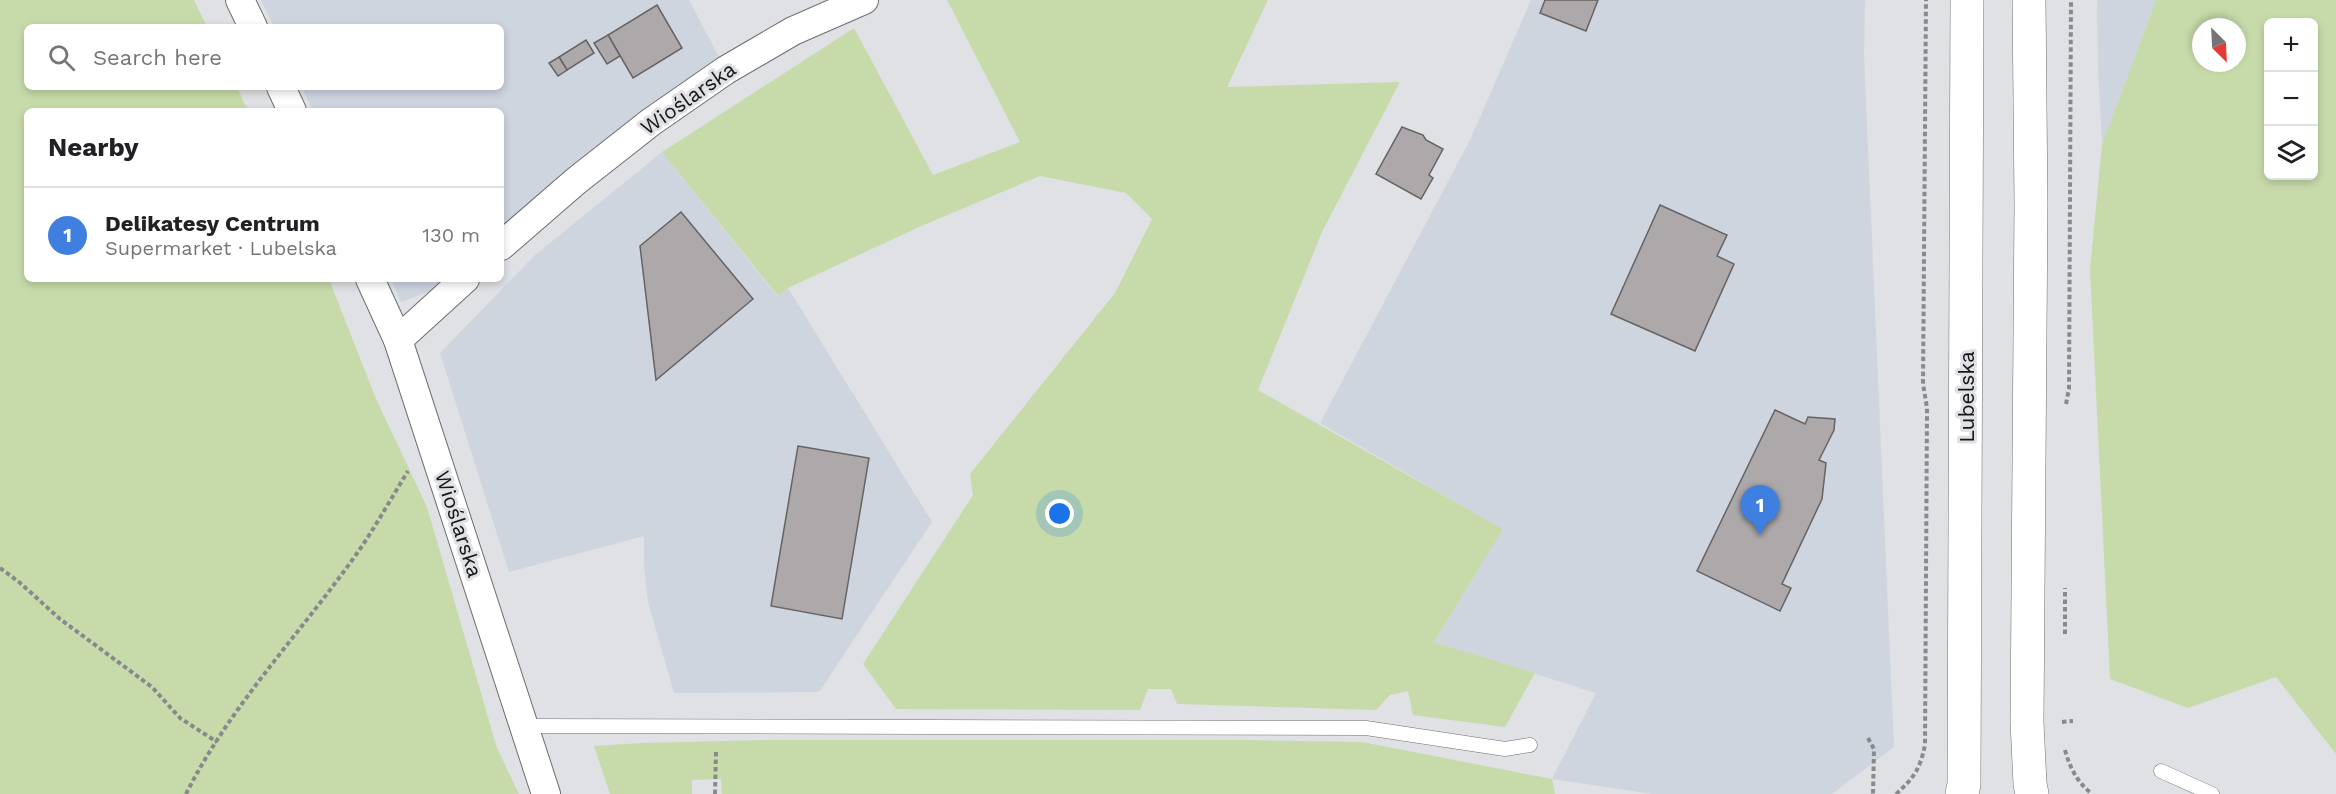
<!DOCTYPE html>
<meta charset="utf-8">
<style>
body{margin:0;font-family:"Work Sans",sans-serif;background:#f6f6f6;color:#202124}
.controls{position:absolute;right:18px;top:18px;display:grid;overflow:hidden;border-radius:9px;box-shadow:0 3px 9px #0003}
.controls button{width:54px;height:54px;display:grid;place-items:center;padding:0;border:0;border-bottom:2px solid #e0e0e0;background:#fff;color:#202124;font:30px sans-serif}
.compass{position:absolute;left:2192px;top:18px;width:54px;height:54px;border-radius:50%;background:#fff;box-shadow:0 3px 9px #0003;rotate:156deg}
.you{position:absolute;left:1060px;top:514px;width:21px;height:21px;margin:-15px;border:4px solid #fff;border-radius:50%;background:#1a73e8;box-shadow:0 0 0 9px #1a73e833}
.badge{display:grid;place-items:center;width:39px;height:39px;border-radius:50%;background:#111827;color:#fff;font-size:20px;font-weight:700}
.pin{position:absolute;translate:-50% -50px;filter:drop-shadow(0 2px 3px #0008)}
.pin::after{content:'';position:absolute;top:32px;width:21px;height:18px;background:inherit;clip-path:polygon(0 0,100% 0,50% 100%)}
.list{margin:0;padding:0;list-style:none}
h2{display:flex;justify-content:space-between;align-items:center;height:78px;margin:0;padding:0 24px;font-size:26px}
h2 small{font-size:20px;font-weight:400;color:#757577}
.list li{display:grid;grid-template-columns:39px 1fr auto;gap:18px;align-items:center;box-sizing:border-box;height:96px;padding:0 24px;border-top:2px solid #e0e0e0}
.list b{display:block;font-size:22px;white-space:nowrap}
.list p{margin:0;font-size:20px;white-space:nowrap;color:#757577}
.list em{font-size:20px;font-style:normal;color:#757577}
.icon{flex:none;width:33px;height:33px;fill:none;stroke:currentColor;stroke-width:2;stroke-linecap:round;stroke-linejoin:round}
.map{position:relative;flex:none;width:2336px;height:794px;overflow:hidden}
.search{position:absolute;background:#fff;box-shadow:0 3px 9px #0003;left:24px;top:24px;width:480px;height:66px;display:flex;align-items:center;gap:15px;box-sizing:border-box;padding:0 21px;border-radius:9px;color:#757577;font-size:22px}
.panel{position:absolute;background:#fff;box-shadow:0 3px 9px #0003;left:24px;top:108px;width:480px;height:174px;border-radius:9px}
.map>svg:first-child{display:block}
</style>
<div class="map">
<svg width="2336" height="794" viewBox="0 0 2336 794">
<rect width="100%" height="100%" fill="#dfe1e4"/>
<!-- built -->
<g fill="#cfd5df">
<polygon points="261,0 689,0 720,59 651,104 571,167 501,230 501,111 313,111 302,87 501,87 501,27 274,27"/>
<polygon points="1531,0 1865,0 1864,55 1894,747 1832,794 1653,794 1552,779 1596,693 1434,642 1502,529 1320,423 1470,140"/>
<polygon points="2097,0 2156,0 2102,144 2098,68"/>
<polygon points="662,152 777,296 788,288 932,522 819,692 674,693 648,602 644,566 644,536 509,572 440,353 534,256"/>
<polygon points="391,279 452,279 436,289 401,302"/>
</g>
<!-- green -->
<g fill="#c7dbaa" fill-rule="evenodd">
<polygon points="0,0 194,0 207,27 27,27 27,87 237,87 248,111 27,111 27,279 329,279 376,399 427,507 497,748 519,794 0,794"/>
<polygon points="947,0 1268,0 1227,87 1400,82 1322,232 1258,390 1503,529 1434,642 1535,673 1505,727 1413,715 1408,691 1390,695 1376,710 1177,704 1171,689 1148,689 1140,710 896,709 863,664 973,495 970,474 1115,293 1152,219 1126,193 1040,176 919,227 788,288 778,296 662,152 854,28 933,175 1020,142"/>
<path d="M2156,0h180v754l-60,-77 -88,31 -78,-29 -20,-409 12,-126zM2268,22h46v154h-46zM2201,27h36v36h-36z"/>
<polygon points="763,740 1246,740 1362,742 1552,779 1555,794 722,794 721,779 692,780 692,794 610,794 594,746 642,743"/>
</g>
<!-- building -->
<g fill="#ada9ab" stroke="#666364" stroke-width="1.5">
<polygon points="1545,0 1598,0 1586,31 1540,13"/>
<polygon points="657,5 682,48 633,78 608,35"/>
<polygon points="608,35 620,56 607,64 594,43"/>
<polygon points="586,40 594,53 567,70 559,57"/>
<polygon points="559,57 567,70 558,76 549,63"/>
<polygon points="1402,127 1423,135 1426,140 1443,149 1429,175 1433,178 1421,199 1376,174"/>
<polygon points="1660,205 1727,235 1717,256 1734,264 1695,351 1611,314"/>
<polygon points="681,212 753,299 656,380 640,246"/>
<polygon points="1775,410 1805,424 1808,417 1835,419 1834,430 1819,460 1826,463 1822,499 1782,584 1791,588 1780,611 1697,571"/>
<polygon points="798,446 869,458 842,619 771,606"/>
</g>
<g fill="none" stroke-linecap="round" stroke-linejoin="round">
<!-- service casing -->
<g stroke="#6d6e71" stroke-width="15">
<g id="service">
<polyline points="524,726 1366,728 1505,749 1530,745"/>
<polyline points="2161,771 2212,794"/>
</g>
</g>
<!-- minor casing -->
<g stroke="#6d6e71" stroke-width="30">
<g id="minor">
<polyline points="240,0 253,27"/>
<polyline points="281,87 292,111"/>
<polyline points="501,246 576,181 651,122 726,70 793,31 864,0"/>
<polyline points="370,279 398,340 546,794"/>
<polyline points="398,340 465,279"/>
</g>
</g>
<!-- secondary casing -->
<g stroke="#6d6e71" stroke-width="34">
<g id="secondary">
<polyline points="2029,0 2031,204 2027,722 2030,784 2032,794"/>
<polyline points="1962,794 1964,784 1967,0"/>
</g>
</g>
<!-- path -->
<g stroke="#88898b" stroke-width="4" stroke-dasharray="4.5 3" stroke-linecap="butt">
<polyline points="2066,404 2069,389 2071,0"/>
<polyline points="0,568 19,582 60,619 152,687 180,718 217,742"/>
<polyline points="2065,634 2065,588"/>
<polyline points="2062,722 2073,721"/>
<polyline points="1868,738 1874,749 1873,794"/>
<path d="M2065,750c5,18 12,32 27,44"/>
<path d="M186,794c45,-90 117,-163 174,-245 17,-25 32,-52 48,-78"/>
<polyline points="715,794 716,750"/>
<path d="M1896,794c18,-16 24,-25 29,-49l2,-337 -4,-24 3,-384"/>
</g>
<!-- service -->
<use href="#service" stroke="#fff" stroke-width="14"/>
<!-- minor -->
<use href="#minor" stroke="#fff" stroke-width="28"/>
<!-- secondary -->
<use href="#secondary" stroke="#fff" stroke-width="33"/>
</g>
<g text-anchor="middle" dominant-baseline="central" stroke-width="6" stroke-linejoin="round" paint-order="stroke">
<!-- street labels -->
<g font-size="21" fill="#161617" stroke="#dfe1e4">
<text transform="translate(688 98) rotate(-35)">Wioślarska</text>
<text transform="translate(1966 397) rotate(-90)">Lubelska</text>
<text transform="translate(459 524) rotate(72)">Wioślarska</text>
</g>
</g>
</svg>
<div class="controls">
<button>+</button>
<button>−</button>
<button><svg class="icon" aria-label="layers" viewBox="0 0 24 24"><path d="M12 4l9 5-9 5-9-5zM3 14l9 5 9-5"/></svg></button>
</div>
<svg class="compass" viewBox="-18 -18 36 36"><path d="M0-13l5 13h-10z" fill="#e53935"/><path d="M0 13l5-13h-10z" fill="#757577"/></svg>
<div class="you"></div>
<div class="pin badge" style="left:1760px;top:535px;background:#3f7fe0">1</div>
<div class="search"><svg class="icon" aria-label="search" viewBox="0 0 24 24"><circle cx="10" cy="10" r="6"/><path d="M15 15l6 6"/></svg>Search here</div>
<section class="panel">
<h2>Nearby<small></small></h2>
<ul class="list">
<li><span class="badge" style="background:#3f7fe0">1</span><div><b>Delikatesy Centrum</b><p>Supermarket · Lubelska</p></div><em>130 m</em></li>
</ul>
</section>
</div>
